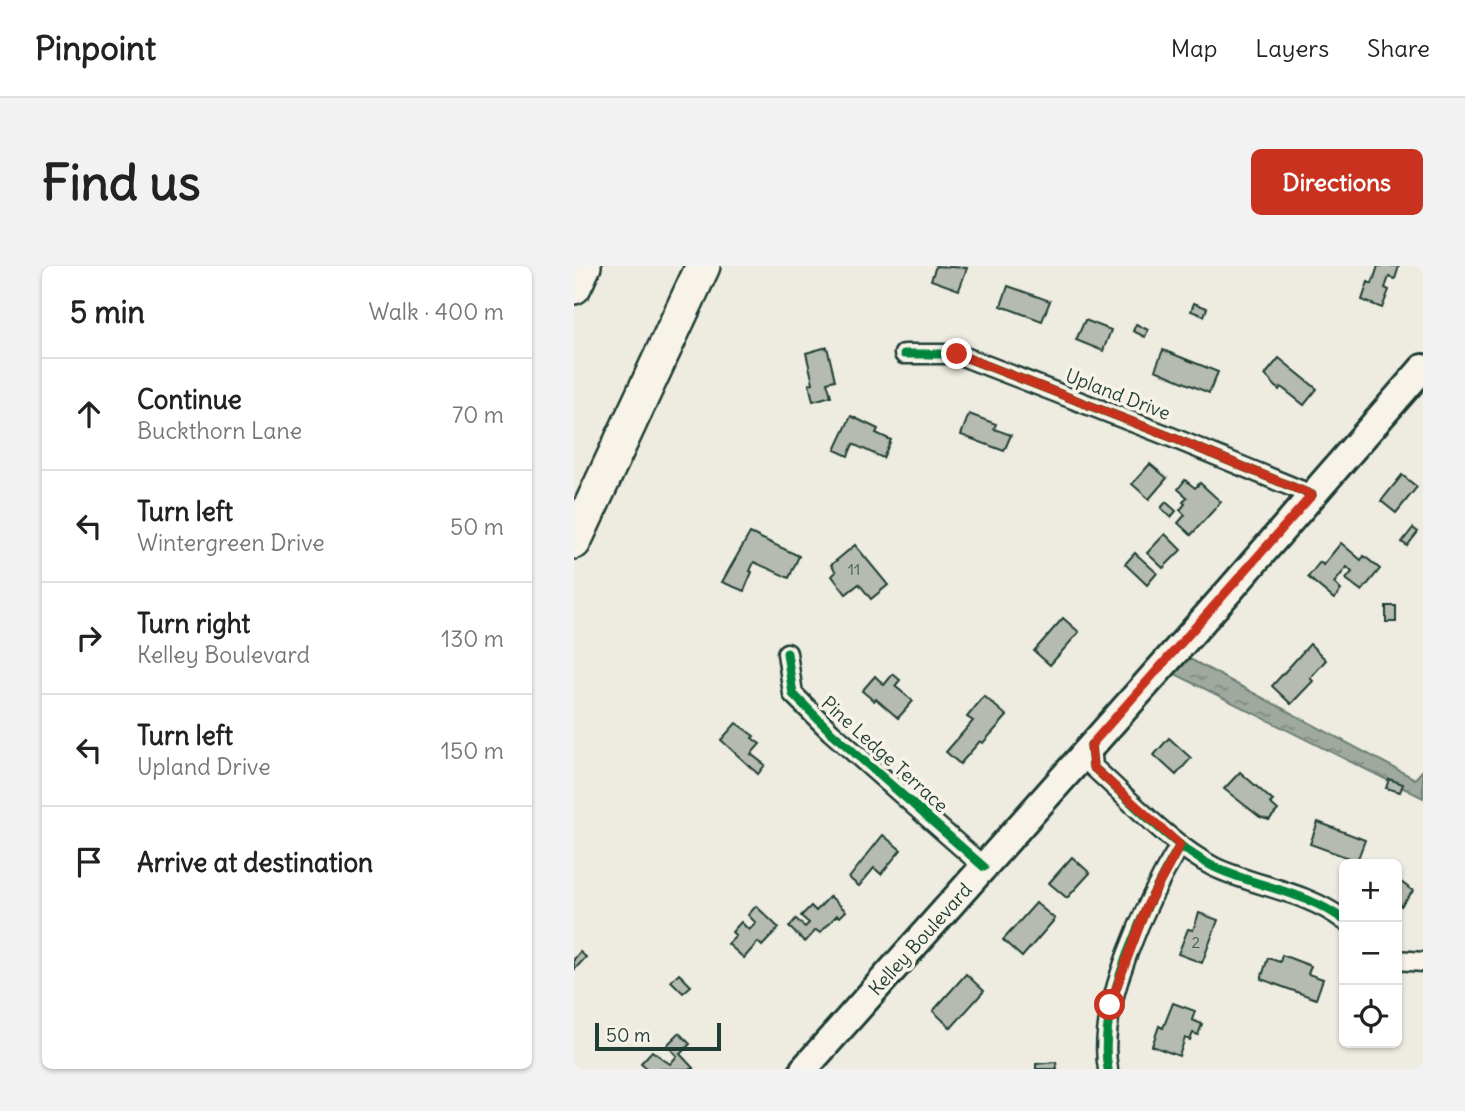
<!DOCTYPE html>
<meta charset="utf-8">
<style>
body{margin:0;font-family:Delius,sans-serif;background:#f2f2f2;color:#222}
.controls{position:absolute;right:21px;bottom:21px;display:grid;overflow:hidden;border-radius:10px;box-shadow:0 2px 5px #0004}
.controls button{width:63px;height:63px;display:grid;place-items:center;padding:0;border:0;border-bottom:2px solid #e0e0e0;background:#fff;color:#222;font:35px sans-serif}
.scale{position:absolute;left:21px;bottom:18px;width:126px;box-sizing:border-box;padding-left:7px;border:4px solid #1f3d34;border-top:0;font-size:19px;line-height:24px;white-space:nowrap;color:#1f3d34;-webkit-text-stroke:5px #f7f3e8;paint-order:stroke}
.stop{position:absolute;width:21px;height:21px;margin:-16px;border:5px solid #c8321e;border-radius:50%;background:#fff}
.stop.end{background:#c8321e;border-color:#fff;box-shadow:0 2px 7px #0008}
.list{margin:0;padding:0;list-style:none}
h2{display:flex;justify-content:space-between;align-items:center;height:91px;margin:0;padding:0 28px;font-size:30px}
h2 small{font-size:23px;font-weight:400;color:#767676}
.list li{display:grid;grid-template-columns:46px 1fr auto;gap:21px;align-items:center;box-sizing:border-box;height:112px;padding:0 28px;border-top:2px solid #e0e0e0}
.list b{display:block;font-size:26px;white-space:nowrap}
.list p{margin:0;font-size:23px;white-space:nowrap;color:#767676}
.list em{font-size:23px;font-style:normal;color:#767676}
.icon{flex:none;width:38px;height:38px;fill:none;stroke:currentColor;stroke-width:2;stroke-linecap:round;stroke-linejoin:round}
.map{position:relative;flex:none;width:849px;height:803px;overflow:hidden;border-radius:10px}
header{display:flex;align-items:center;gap:42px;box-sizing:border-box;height:98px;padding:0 35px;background:#fff;border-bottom:2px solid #e0e0e0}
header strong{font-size:33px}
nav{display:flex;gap:38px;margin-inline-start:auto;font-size:24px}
.intro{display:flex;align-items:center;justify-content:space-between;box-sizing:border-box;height:168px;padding:0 42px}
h1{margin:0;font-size:49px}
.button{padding:18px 32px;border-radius:10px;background:#c8321e;color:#fff;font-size:24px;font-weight:700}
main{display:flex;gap:42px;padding:0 42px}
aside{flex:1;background:#fff;border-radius:10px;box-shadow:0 2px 5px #0004}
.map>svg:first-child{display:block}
</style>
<header>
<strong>Pinpoint</strong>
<nav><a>Map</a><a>Layers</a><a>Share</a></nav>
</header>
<div class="intro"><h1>Find us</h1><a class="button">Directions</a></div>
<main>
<aside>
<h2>5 min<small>Walk · 400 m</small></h2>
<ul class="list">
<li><svg class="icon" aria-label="ahead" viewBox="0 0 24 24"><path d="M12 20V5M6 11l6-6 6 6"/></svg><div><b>Continue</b><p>Buckthorn Lane</p></div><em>70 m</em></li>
<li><svg class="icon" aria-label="left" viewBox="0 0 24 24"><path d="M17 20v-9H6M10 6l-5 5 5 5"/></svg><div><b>Turn left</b><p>Wintergreen Drive</p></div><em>50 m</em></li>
<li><svg class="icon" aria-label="right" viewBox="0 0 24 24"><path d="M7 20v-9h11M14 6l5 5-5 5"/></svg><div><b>Turn right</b><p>Kelley Boulevard</p></div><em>130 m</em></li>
<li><svg class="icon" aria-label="left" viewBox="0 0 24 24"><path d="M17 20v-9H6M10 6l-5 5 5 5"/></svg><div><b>Turn left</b><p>Upland Drive</p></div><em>150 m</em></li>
<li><svg class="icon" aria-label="arrive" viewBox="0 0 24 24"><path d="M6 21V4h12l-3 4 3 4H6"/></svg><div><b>Arrive at destination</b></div></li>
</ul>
</aside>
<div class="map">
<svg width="849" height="803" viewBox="0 0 849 803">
<defs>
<pattern id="water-ripples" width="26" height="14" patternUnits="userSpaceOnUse" patternTransform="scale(1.75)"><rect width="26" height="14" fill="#9fa99f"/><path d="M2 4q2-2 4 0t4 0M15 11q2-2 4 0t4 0" fill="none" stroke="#818b82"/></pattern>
</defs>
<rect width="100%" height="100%" fill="#eeece1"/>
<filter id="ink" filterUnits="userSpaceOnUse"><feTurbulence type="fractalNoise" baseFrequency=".0143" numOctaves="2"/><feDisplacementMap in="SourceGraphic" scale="14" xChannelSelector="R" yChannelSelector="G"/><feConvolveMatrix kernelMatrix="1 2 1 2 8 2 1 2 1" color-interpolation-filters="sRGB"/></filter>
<g filter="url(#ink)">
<!-- water -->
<polygon fill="url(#water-ripples)" stroke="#6c7e74" stroke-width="2" points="614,392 841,513 849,504 849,532 601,408"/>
<!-- building -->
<g fill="#b5bbb0" stroke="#1f3d34" stroke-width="2">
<polygon points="362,0 393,2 385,24 357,14"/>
<polygon points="804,0 825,0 821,13 815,11 811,22 815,24 808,42 788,34 794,16 798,18"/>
<polygon points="434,20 476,35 468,55 427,40"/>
<polygon points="620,37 633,42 630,50 617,45"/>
<polygon points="511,54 537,64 529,85 502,74"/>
<polygon points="562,58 574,64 571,71 559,65"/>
<polygon points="253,81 261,114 253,116 257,130 239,135 235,118 239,117 232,87"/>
<polygon points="589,84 644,106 635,127 581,104"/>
<polygon points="705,92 743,123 730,139 707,121 705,124 691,109"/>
<polygon points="395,148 422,158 420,163 437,169 430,185 387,169"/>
<polygon points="277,150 304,163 302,167 317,174 309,192 279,178 274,190 261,184"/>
<polygon points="576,198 593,212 575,233 558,218"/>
<polygon points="828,209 843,221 822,247 807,235"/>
<polygon points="611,214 621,222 626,217 647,236 617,269 604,257 611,249 606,244 611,238 609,236 613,231 604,223"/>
<polygon points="592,236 602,245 597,251 587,242"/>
<polygon points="839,262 844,266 833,280 828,276"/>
<polygon points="176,267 225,290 215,312 180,296 176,305 178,306 170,325 148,316"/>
<polygon points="591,268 607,284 589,302 573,287"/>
<polygon points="767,277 787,294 790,290 806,303 788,325 772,313 778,306 773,301 760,317 767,324 760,333 734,311 746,296 749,299"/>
<polygon points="281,279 314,319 297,333 285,318 272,328 258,310 262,306 257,299"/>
<polygon points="561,287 583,307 573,319 551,298"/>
<rect x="812" y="340" width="10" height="16"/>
<polygon points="489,352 505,366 476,399 460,385"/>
<polygon points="736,378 752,394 736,412 739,415 717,438 698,420"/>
<polygon points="319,408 326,414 321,420 339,435 324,452 302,433 300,435 288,425 301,410 310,419"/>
<polygon points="410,430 433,450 409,477 406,475 386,498 372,486 399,455 393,451"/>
<polygon points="162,457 180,470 178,472 186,478 177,488 191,499 184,508 147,474"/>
<polygon points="595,472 617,492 602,509 580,489"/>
<polygon points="666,506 699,535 696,537 704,544 695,554 686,551 650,523"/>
<polygon points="815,513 829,518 826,526 812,522"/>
<polygon points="744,556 791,574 783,595 736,578"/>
<polygon points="309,569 327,584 307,608 300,602 285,620 275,612"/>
<polygon points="498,591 516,607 493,632 475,617"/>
<polygon points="823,613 839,625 827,640 823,637"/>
<polygon points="256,630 272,645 266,651 263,649 246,667 242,664 231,676 215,661 222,653 231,661 235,657 227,650 237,640 242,645"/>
<polygon points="462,637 481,653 448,691 429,674"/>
<polygon points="182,640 205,662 188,680 184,676 170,692 154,678 162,670 158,666 167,656 175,664 182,657 174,649"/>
<polygon points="625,647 644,654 628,697 604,688 614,663 619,664"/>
<polygon points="6,686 12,691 0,704 0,693"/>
<polygon points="708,689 737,700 734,708 749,713 742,733 687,713 694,692 706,696"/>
<polygon points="105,708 117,720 109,727 97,715"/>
<polygon points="392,708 410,725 377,762 359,745"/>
<polygon points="599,737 621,745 618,754 628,758 624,769 619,767 616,774 611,772 605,790 578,780 585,760 589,762"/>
<polygon points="105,767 116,778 106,788 120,803 74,803 67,797 78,785 96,798 103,790 93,779"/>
<polygon points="482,796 483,803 462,803 462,798"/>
</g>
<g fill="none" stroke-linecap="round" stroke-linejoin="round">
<!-- street casing -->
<g stroke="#1f3d34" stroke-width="23">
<g id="street">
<polyline points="330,88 383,88 597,171 738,229"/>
<polyline points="213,387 219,428 257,466 410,601"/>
<path d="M517,479l2,22c35,31 79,79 121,100 42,20 92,24 130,53"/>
<polyline points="823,694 849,696"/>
<path d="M534,803c-12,-62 40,-171 72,-224"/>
</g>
</g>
<!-- secondary casing -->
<g stroke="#1f3d34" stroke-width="32">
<polyline id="secondary" points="230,803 656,324 849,102"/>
</g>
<!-- highway casing -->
<g stroke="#1f3d34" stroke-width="38">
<g id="highway">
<polyline points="0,21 10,0"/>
<polyline points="0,276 129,0"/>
</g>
</g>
<!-- street -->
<use href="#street" stroke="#f7f3e8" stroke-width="18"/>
<!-- secondary -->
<use href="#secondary" stroke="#f7f3e8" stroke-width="26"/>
<!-- highway -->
<use href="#highway" stroke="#f7f3e8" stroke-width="33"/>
<!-- cycleway casing -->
<g stroke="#f7f3e8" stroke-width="13">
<g id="cycleway">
<polyline points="330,88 383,88 597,171 738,229"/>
<polyline points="213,387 219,428 257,466 410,601"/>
<path d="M517,479l2,22c35,31 79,79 121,100 42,20 92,24 130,53"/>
<path d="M534,803c-12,-62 40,-171 72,-224"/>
</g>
</g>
<!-- cycleway -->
<use href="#cycleway" stroke="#00873e" stroke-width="9"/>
</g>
</g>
<g fill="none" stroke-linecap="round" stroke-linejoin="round" filter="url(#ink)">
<!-- route -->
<polyline stroke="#c8321e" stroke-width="9" points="383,88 597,171 738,229 517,479 519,501 606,579 573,640 536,739"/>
</g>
<g text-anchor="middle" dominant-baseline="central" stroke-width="7" stroke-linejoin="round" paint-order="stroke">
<!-- number labels -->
<g font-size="16" fill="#445c53">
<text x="280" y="303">11</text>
<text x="622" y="676">2</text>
</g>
<!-- street labels -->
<g font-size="19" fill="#1f3d34" stroke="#f7f3e8">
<text transform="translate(544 128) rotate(21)">Upland Drive</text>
<text transform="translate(311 488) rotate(42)">Pine Ledge Terrace</text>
<text transform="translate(346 673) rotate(-48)">Kelley Boulevard</text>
</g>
</g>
</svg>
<div class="controls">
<button>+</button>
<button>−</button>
<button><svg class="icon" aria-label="locate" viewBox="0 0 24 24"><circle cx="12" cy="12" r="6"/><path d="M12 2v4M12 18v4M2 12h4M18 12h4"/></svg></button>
</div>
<div class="scale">50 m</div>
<div class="stop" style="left:536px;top:739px"></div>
<div class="stop end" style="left:383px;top:88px"></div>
</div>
</main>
